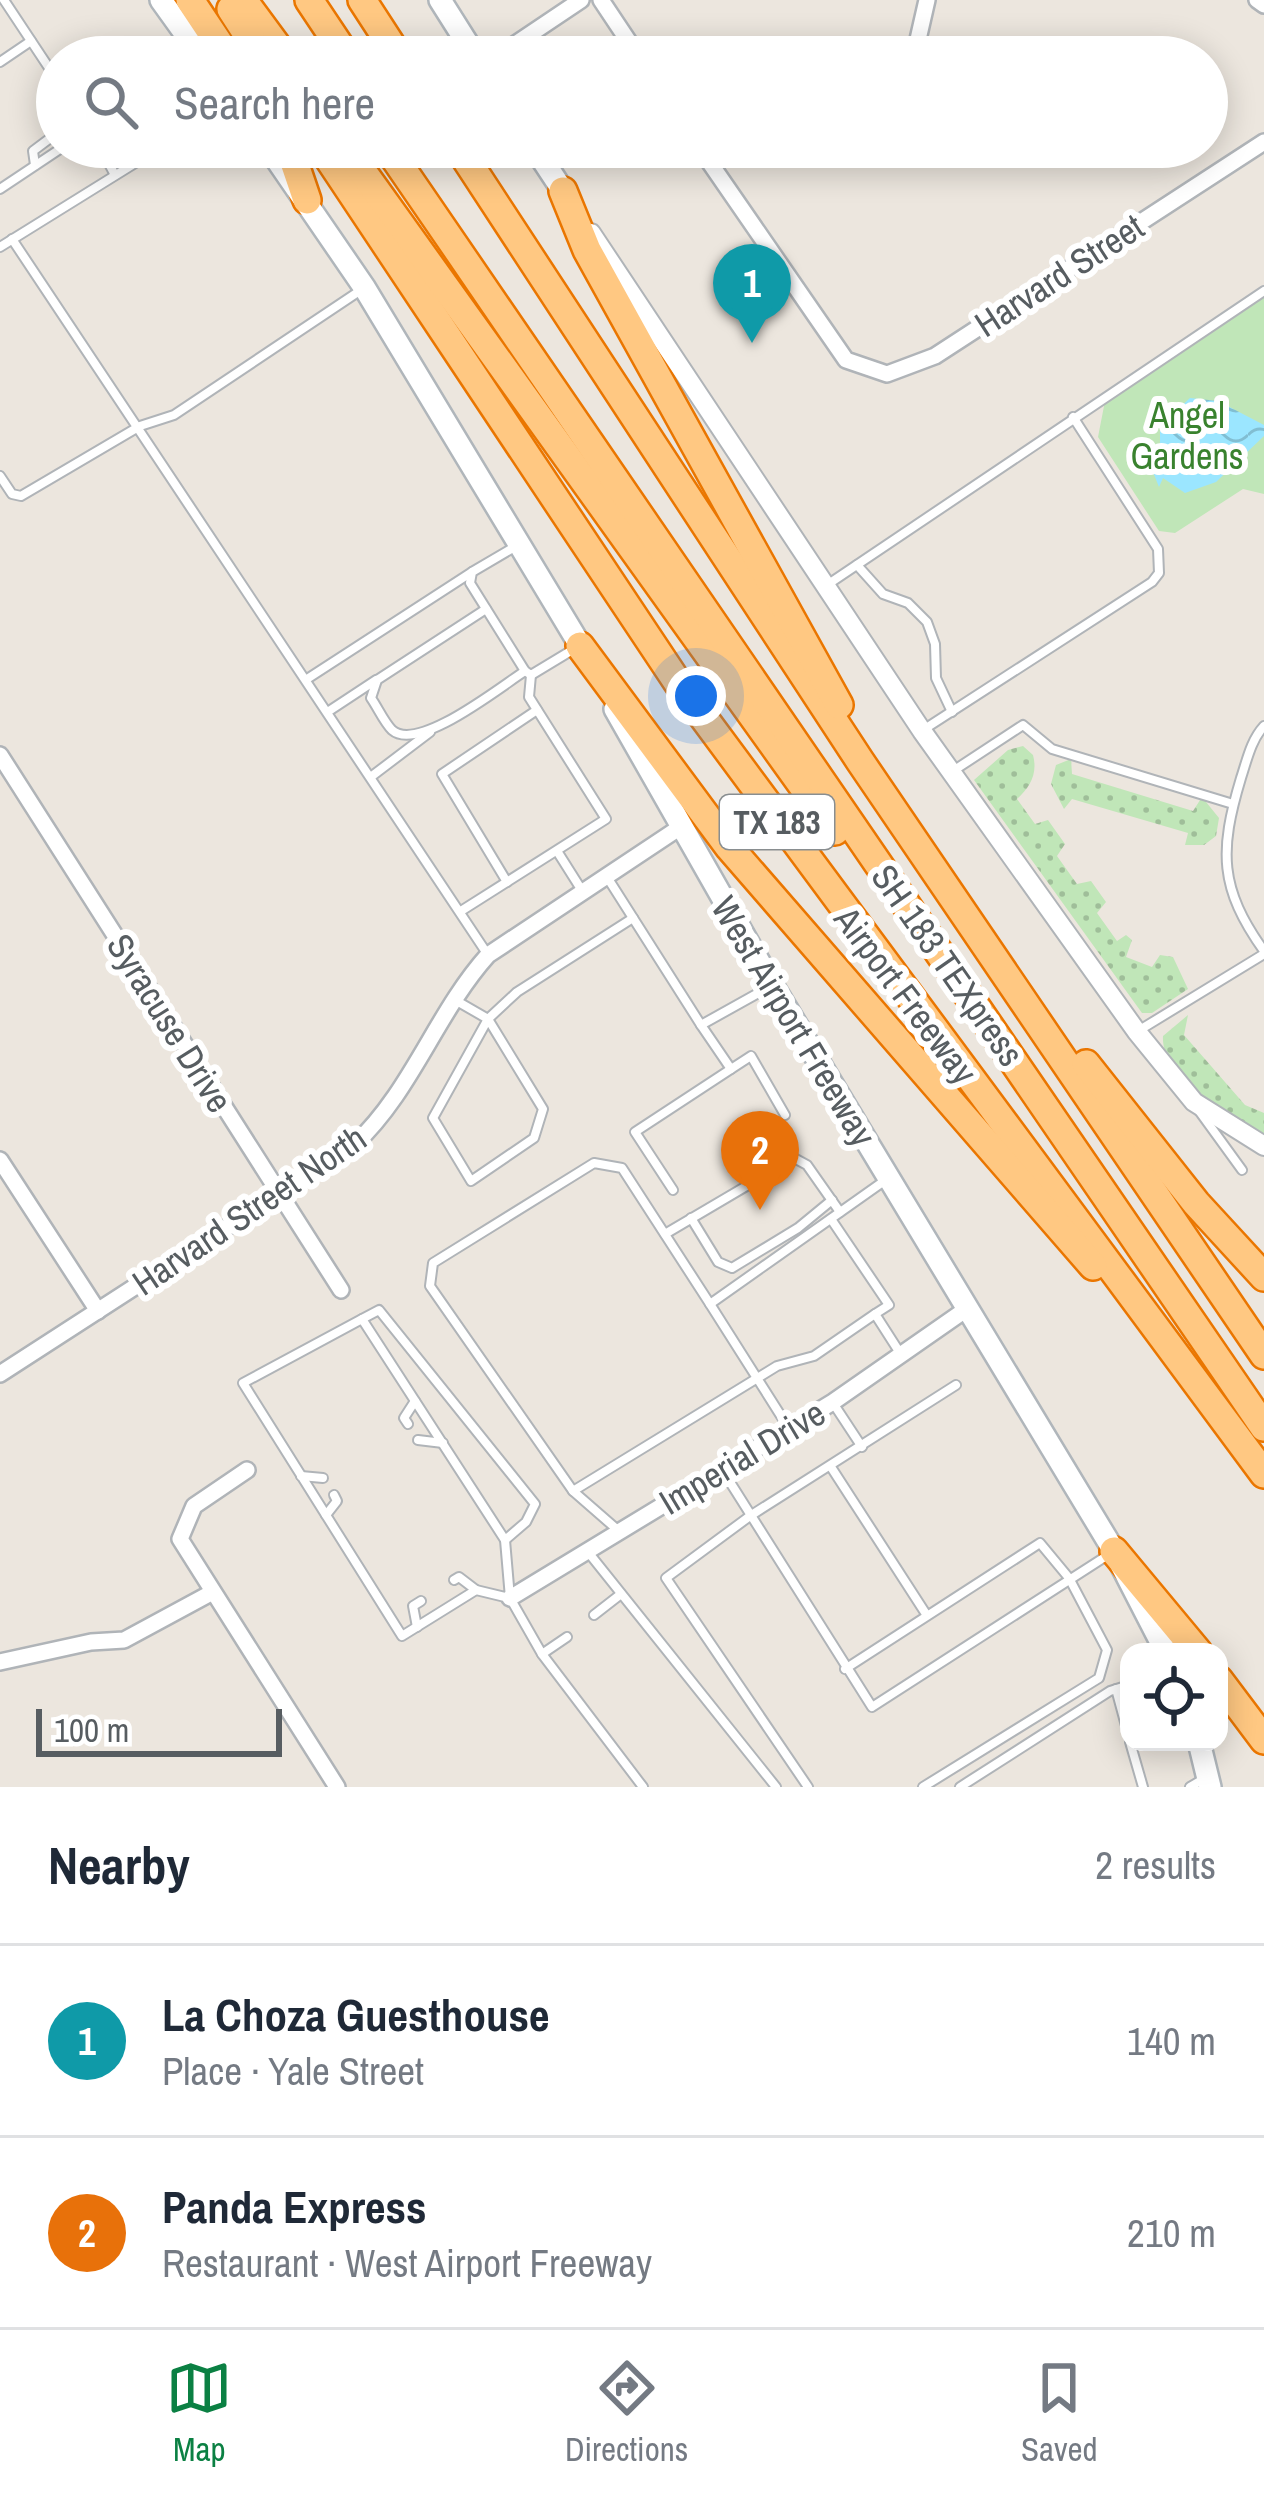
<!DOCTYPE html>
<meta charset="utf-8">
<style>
body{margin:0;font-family:"Archivo Narrow",sans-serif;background:#f6f6f7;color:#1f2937}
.controls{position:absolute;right:36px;bottom:36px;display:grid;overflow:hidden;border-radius:24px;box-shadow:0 6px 30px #0003}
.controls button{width:108px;height:108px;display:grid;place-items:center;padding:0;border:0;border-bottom:3px solid #e0e1e3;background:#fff;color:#1f2937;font:60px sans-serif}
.scale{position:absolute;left:36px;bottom:30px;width:246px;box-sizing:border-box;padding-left:12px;border:6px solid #575d61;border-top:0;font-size:33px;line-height:42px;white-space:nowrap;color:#575d61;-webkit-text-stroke:9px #fff;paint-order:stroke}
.you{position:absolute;left:696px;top:696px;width:42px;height:42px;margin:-30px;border:9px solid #fff;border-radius:50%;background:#1a73e8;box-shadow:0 0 0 18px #1a73e833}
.badge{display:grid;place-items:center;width:78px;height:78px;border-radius:50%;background:#0b8043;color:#fff;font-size:39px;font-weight:700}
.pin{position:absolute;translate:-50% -99px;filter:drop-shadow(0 3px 6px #0008)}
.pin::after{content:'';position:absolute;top:63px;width:42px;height:36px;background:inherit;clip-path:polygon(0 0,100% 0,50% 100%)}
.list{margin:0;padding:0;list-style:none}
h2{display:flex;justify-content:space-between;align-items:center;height:156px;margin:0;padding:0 48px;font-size:51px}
h2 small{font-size:39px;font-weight:400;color:#747a83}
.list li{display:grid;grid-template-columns:78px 1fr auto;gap:36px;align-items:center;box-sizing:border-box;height:192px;padding:0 48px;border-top:3px solid #e0e1e3}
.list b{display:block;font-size:45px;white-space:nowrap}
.list p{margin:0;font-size:39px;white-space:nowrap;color:#747a83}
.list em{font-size:39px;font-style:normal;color:#747a83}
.icon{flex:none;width:66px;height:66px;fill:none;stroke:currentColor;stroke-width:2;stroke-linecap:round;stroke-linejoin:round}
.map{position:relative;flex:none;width:1264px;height:1787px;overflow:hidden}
.search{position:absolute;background:#fff;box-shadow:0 6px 30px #0003;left:36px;right:36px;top:36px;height:132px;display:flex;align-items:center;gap:30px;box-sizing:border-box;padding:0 42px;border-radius:66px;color:#747a83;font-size:45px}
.sheet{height:540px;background:#fff}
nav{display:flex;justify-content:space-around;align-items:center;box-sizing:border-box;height:168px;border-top:3px solid #e0e1e3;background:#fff;font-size:33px;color:#747a83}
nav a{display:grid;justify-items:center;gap:6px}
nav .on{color:#0b8043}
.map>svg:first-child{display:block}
</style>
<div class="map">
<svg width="1264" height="1787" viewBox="0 0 1264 1787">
<defs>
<pattern id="grass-dots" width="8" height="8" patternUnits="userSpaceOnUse" patternTransform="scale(3)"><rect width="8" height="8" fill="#c0e6b8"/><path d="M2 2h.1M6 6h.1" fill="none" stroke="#9fbe99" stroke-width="1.8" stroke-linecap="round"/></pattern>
<pattern id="water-waves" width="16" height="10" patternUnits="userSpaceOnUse" patternTransform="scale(3)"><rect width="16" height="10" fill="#9be6ff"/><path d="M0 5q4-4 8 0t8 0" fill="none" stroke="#81bed2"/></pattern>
</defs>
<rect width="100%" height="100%" fill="#ece6de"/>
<!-- grass -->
<g fill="url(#grass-dots)">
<path d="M1023,746l10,9c5,19 -3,32 -16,44l18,25 13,-4 17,24 -8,12 20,28 14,-3 15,21 -9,11 20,28 9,-6 6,5 -6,17 26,10 8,-12 13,2 15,32 -36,24h-10l-168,-233 34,-30z"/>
<polygon points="1071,759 1072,774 1193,811 1202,797 1219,818 1216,836 1204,845 1185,845 1188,833 1072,799 1064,809 1051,784 1056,765"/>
<path d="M1188,1015l-4,20 61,70 19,8v25c-31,-20 -104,-60 -101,-102z"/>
</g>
<!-- park -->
<polygon fill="#c0e6b8" points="1264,297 1264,494 1243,489 1175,533 1159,531 1098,437 1105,401"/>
<!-- water -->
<polygon fill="url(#water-waves)" points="1190,398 1218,401 1264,425 1264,436 1216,482 1185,493 1163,478 1159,487 1151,467 1160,471 1160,426"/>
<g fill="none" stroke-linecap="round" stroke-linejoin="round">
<!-- service casing -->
<g stroke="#b0b4b8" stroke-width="12">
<g id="service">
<polyline points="4,0 57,80"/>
<polyline points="0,62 31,41"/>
<polyline points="100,147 115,175"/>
<polyline points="35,165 33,151 57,133"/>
<polyline points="0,189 63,147"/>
<polyline points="12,239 488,955"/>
<polyline points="0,247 161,147"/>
<polyline points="0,476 12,494 21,496 140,426 174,415 361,290"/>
<polyline points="518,545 472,572 470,583 525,671 531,675 574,649"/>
<polyline points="857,565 883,594 908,603 927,622 935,644 936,678 952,712"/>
<polyline points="827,585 1264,291"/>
<path d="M486,609l-109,71 -6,18c7,10 13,24 21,32 26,23 108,-43 133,-59"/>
<polyline points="307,679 472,572"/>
<polyline points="329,711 376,680"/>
<path d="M1264,726c-13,14 -17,34 -23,52 -22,73 -22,110 23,173"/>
<polyline points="923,730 1152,582 1159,573 1158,549 1073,417"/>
<polyline points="953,771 1023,725 1052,749 1233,804"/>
<polyline points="372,776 430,732"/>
<polyline points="557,851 581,889"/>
<polyline points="607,877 701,1025 771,986"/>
<polyline points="507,882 442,774 537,710"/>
<polyline points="461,911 606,819 529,697 531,675"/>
<polyline points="455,1000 488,1019 517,992 633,918"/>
<polygon points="488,1019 543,1109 534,1138 471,1181 433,1118"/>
<polyline points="701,1025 731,1069 751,1056 785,1115"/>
<polyline points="1138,1031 1264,954"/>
<polyline points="1197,1108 1242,1170"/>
<polyline points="673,1190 635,1132 731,1069"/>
<polyline points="691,1218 718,1262 732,1268 798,1228 832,1200"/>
<polyline points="831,1219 889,1305 875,1314 900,1353"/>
<polyline points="665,1234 794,1158 807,1165 840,1212"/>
<polyline points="710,1304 788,1427"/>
<polyline points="362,1319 379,1310 535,1504 526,1522 505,1540"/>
<polyline points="833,1403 862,1447"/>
<polyline points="408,1424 404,1418 415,1401"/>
<polyline points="418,1440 443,1443"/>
<polyline points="831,1467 926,1614"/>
<polyline points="723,1471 872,1707 1108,1555"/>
<polyline points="301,1476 323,1478"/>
<polyline points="573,1491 777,1366 814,1356 875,1314"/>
<polyline points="326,1515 337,1501 334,1495"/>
<polyline points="620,1532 573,1491 430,1286 433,1263 594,1163 622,1168 710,1304 887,1179"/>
<polyline points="588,1552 776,1787"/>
<polyline points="454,1580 459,1577 476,1590"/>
<polyline points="509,1598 476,1590 402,1636 243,1383 362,1319 505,1540 510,1598 542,1654 643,1787"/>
<polyline points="594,1615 621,1594"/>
<polyline points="417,1627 413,1606 421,1601"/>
<polyline points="542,1654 567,1637"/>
<polyline points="845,1669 1040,1543 1069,1578 1107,1650 1099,1678 923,1787"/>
<polyline points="1116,1689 1129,1737"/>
<polyline points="1130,1742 1143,1787"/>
<polyline points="808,1787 666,1578 750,1516 956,1385"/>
<polyline points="960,1787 1110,1691 1129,1685"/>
<polyline points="1190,1787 1207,1777"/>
</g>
</g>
<!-- minor casing -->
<g stroke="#b0b4b8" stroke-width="20">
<g id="minor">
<polyline points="601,0 639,57"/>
<polyline points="1257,0 1264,5"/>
<polyline points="496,57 581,0"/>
<polyline points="914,57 927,0"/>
<polyline points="699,147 846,360 887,374 935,356 1264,142"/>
<polyline points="0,755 341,1290"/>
<polyline points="0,1160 98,1311"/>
<path d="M0,1374l354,-229c58,-54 82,-132 134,-190l191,-127"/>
<polyline points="247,1470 194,1506 180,1539 337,1787"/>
<polyline points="510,1598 833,1402 968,1308"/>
<polyline points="0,1662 91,1642 124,1640 211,1593"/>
</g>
</g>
<!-- tertiary casing -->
<g stroke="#b0b4b8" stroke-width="22">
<polyline id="tertiary" points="591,233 922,731 1137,1032 1194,1102 1264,1146"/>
</g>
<!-- secondary casing -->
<g stroke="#b0b6bb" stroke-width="26">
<g id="secondary">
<polyline points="161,0 202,57"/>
<polyline points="440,0 476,57"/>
<polyline points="268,147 364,287 586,655"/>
<polyline points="534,147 563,191"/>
<polyline points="615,709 771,983 1114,1551 1166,1652"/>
<polyline points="1199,1742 1210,1787"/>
</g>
</g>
<!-- motorway casing -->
<g stroke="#ea7600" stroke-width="32">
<g id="motorway">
<polyline points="190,0 228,57"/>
<polyline points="243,0 285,57"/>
<polyline points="309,0 347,57"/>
<polyline points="362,0 399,57"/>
<polyline points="231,9 262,57"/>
<polyline points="289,147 307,200"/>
<polyline points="321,147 678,683 1264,1474"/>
<polyline points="345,147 835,831"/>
<polyline points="387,147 1264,1427"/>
<polyline points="458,147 860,761 1264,1355"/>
<polyline points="563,191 587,250 839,705"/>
<polyline points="580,646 729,847 1093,1266"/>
<polyline points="1086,1064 1196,1203 1264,1277"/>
<polyline points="1114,1551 1198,1652"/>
<polyline points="1219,1680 1264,1740"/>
</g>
</g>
<!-- service -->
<use href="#service" stroke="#fff" stroke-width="8"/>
<!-- minor -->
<use href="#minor" stroke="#fff" stroke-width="15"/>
<!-- tertiary -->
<use href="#tertiary" stroke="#fff" stroke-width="18"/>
<!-- secondary -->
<use href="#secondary" stroke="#fff" stroke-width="21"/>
<!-- motorway -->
<use href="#motorway" stroke="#ffc882" stroke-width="27"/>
</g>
<g text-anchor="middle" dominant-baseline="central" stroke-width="12" stroke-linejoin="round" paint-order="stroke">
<!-- shield labels -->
<rect fill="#fff" stroke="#898e90" stroke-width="3" x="720" y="795" width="114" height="54" rx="9"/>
<g font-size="33" font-weight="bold" fill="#575d61">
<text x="777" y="822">TX 183</text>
</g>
<!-- street labels -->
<g font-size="36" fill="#575d61" stroke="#fff">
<text transform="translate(1059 275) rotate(-33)">Harvard Street</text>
<text transform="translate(948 965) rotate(55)">SH 183 TEXpress</text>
<text transform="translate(906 995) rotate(53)">Airport Freeway</text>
<text transform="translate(794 1021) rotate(59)">West Airport Freeway</text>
<text transform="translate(170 1023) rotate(58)">Syracuse Drive</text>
<text transform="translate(249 1210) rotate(-34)">Harvard Street North</text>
<text transform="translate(742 1457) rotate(-31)">Imperial Drive</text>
</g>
<!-- park labels -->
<g font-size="36" fill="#39822e" stroke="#fff">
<text x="1187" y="415">Angel<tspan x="1187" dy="41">Gardens</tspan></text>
</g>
</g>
</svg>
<div class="controls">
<button><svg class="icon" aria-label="locate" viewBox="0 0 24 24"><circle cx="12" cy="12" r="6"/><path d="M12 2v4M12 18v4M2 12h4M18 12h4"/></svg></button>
</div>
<div class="scale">100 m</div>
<div class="you"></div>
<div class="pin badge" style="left:752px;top:343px;background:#0f9aa8">1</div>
<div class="pin badge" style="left:760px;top:1210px;background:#e8710a">2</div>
<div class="search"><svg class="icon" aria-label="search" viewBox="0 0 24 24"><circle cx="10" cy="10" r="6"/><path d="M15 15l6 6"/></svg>Search here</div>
</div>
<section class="sheet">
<h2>Nearby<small>2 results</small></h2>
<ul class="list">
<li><span class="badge" style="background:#0f9aa8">1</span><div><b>La Choza Guesthouse</b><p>Place · Yale Street</p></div><em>140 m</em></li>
<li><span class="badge" style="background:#e8710a">2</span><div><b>Panda Express</b><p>Restaurant · West Airport Freeway</p></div><em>210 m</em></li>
</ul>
</section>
<nav>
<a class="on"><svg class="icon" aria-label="map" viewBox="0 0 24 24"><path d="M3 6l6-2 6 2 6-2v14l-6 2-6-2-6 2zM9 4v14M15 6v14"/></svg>Map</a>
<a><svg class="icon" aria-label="directions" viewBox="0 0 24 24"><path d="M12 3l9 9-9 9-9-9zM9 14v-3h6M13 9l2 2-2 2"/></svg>Directions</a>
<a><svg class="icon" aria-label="saved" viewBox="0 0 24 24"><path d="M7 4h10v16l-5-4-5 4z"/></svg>Saved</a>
</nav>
